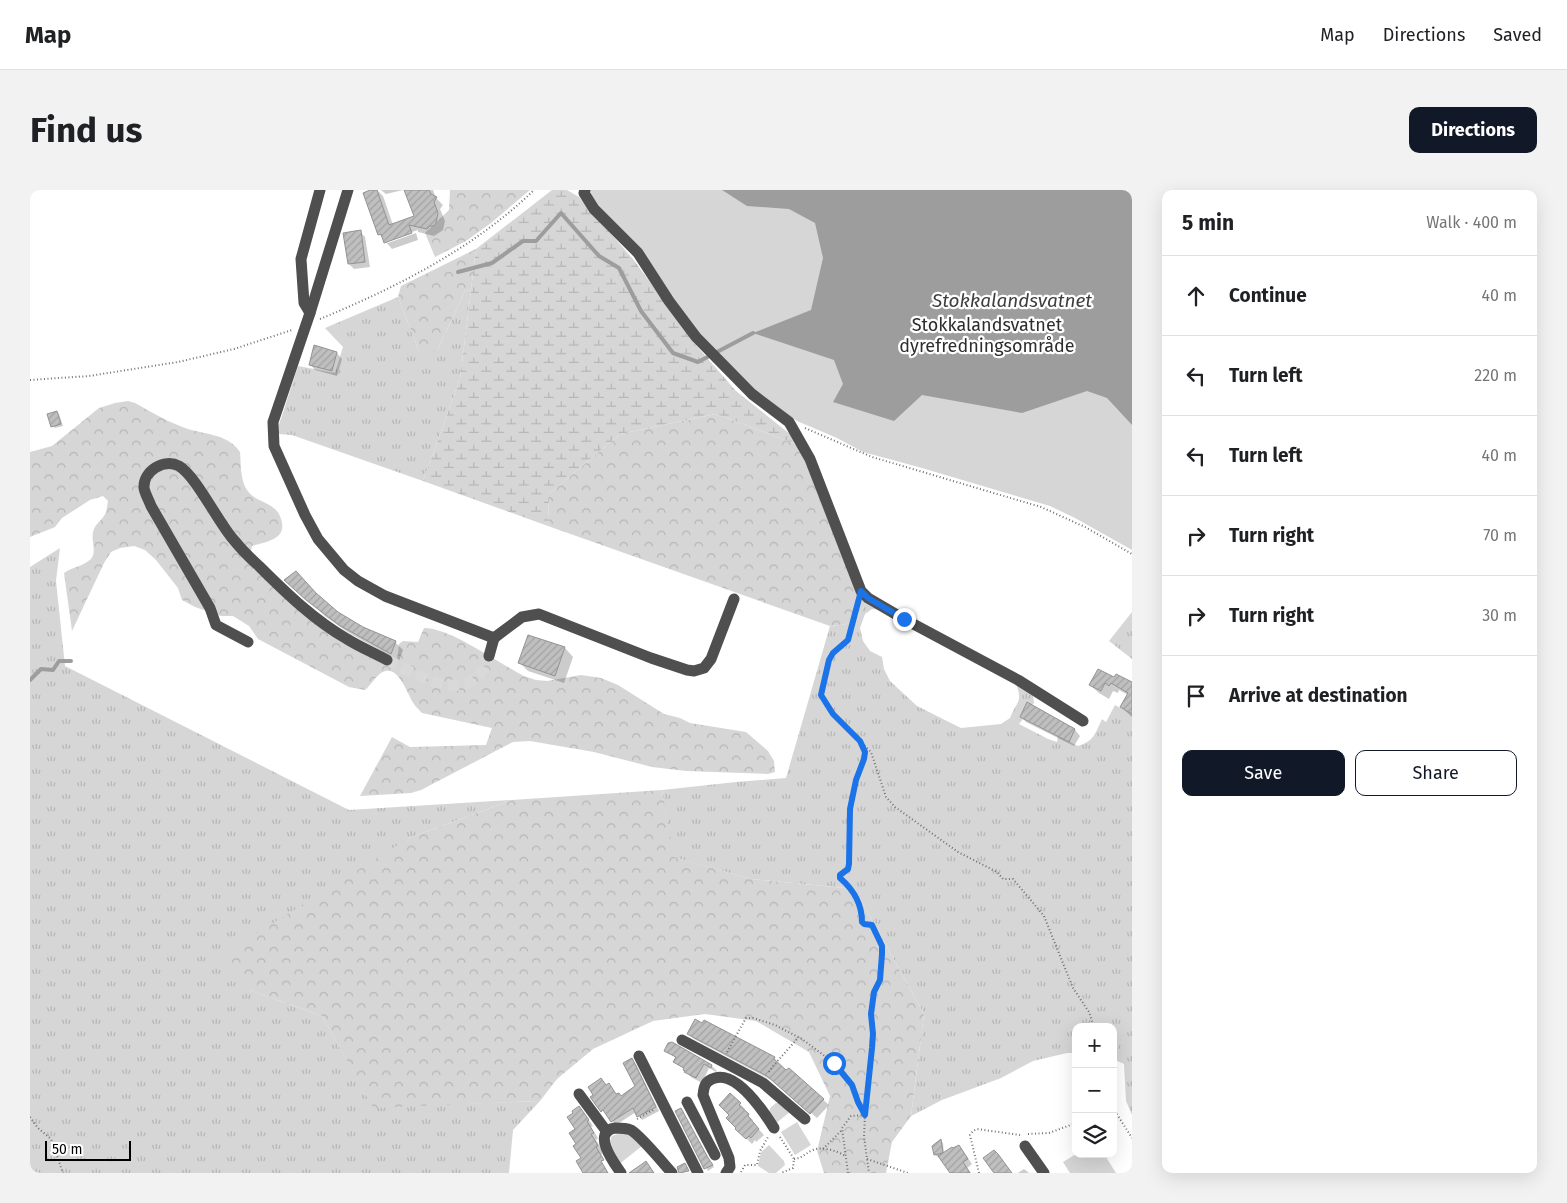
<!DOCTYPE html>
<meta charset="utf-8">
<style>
body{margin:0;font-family:"Fira Sans",sans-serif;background:#f2f2f2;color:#202124}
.controls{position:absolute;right:15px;bottom:15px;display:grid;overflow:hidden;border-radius:10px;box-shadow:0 5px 20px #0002}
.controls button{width:45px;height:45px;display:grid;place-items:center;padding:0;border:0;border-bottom:1px solid #e0e0e0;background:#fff;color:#202124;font:25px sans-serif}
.scale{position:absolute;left:15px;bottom:12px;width:86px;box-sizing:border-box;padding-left:5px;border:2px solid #000;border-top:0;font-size:14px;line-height:18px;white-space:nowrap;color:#000;-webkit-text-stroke:4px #fff;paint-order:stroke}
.stop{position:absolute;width:15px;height:15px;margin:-11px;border:4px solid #1a73e8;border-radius:50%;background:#fff}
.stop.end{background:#1a73e8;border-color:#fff;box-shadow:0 1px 5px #0008}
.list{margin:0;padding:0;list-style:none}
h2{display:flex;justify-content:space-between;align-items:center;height:65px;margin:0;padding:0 20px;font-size:21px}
h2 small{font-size:16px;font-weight:400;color:#757577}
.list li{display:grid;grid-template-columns:32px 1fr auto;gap:15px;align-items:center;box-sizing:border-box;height:80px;padding:0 20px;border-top:1px solid #e0e0e0}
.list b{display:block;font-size:19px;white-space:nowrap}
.list em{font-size:16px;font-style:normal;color:#757577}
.actions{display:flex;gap:10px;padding:15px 20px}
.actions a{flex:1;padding:11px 0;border:1px solid #111827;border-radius:10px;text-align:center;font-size:18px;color:#111827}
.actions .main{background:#111827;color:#fff}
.icon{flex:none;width:28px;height:28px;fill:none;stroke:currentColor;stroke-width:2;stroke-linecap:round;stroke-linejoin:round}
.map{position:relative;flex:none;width:1102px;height:983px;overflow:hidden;border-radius:10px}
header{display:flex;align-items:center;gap:30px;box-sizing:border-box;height:70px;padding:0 25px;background:#fff;border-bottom:1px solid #e0e0e0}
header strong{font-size:24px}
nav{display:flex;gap:28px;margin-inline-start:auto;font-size:18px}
.intro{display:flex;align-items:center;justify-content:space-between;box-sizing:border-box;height:120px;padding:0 30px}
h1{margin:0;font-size:35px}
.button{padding:12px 22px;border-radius:10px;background:#111827;color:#fff;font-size:18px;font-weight:700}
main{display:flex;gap:30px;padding:0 30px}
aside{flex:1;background:#fff;border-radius:10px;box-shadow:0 5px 20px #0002}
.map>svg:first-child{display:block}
</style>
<header>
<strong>Map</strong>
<nav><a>Map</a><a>Directions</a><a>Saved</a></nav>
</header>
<div class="intro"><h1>Find us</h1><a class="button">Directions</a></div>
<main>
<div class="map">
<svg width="1102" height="983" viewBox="0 0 1102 983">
<defs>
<pattern id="grass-tufts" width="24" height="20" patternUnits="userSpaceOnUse" patternTransform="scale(1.25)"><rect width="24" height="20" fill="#d6d6d6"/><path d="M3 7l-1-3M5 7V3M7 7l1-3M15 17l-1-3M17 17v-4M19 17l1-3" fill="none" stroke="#b6b6b6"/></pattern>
<pattern id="forest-crowns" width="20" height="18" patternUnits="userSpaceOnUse" patternTransform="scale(1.25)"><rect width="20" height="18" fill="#d6d6d6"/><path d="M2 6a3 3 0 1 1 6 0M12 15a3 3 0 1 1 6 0" fill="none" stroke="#b6b6b6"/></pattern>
<pattern id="wetland-marsh" width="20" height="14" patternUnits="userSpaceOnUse" patternTransform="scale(1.25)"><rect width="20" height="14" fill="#d6d6d6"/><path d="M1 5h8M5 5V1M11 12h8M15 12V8" fill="none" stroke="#b6b6b6"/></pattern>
<pattern id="building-hatch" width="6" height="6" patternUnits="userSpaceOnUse" patternTransform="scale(1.25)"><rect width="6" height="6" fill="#bfbfbf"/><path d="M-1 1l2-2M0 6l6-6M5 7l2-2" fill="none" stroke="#a2a2a2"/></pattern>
</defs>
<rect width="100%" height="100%" fill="#fff"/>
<!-- grass -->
<g fill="url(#grass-tufts)">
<polygon points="441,100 430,189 393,291 262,245 248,244 249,235 268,176 305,183 313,157 295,138 368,107 389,161 408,159 435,101"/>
<polygon points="30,358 26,391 35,476 319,620 482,610 379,648 219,800 292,826 343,917 510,911 483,940 479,983 0,983 0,377"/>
<path d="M837,410l16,10 -11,-1 -7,5 -5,14 3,13 7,10 12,6 2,12 6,12 27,25 44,22 40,-4 9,-6c7,-18 13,-14 6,-35l17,12 1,8 -2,2 -5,-2 -7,14 3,2 -4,5 29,15 9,3 1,-6 20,10c16,-5 17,-12 24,-27l4,3 9,-17 15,8 2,-1v403l-6,-14 -2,-37 -11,-5v-32h-37v26h-9l-34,8 -32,17 -59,22 -31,16 13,-102 -69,-125 -104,-10 -78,-22 -11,-67 74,-8 50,-4 44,-152 25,-3z"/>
<polygon points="1102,422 1102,469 1079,451"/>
</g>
<!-- forest -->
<g fill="url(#forest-crowns)">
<polygon points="420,0 500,0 461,33 436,51 405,67 395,43 419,20"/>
<polygon points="446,59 441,100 435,101 408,159 397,164 389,161 368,107 371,96"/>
<path d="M98,211l7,2c15,8 29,17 45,23 20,9 47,6 60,26 1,11 0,28 7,38 10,15 31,10 35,33 3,17 -18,19 -30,23l-1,6 3,11 126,99 12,2 5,-3 2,-17 4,-3 15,1 6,-14c27,0 74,35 100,48l12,4 11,1 34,-6 20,3 17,7 46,29 16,4 10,5 56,9 22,19 6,10 1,11 -7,2 -82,-3 -34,-4 -58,-15 -64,-11 -17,1 -92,48 -10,3 -51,3 32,-59 18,10 76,-2 6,-17 -70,-15c-3,-3 -6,-6 -8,-9 -7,-10 -16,-42 -33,-31 -6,4 -10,12 -16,17l-16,-3 -91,-48 -9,-13 -16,-10h-12l-26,-9 -13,-7 -4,-12 -22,-28 -11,-10 -11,-4 -14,2 -9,4 -7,11 -32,68 -8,-58c8,-6 20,-7 27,-14 6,-7 0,-19 2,-27 2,-8 7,-10 11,-16 3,-4 3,-10 4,-15l-5,-5 -13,4 -28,18 -7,9 -25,10v-85l22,-6 47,-38 16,-5z"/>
<polygon points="686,224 771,256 837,410 825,433 800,436 518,336 519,304 590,244"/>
<polygon points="632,600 644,667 721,689 825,699 894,824 881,926 862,952 856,983 794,983 787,961 800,906 779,862 726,831 675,824 623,831 563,859 527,889 510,911 343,918 292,826 219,800 189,767 379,648 482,610"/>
</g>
<!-- wetland -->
<polygon fill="url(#wetland-marsh)" points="522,0 537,0 549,7 603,69 665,154 706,201 765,248 771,256 686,224 590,244 519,304 518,336 393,291 430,189 446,59"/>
<!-- park -->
<g fill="#d6d6d6">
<polygon points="560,0 1102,0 1102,360 1045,328 1020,316 892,278 833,262 807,248 767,231 742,215 721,200 669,144 563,11"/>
<polygon points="746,913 754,914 761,921 745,934 739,925 740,918"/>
<polygon points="767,932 781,955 765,965 751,942"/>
<polygon points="591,943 599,944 612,956 588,975 579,954 582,946"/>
<polygon points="739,955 754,971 755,975 746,983 739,983 728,976 731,962"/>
<polygon points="1046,964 1074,964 1086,983 1040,983 1033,972"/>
</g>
<!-- water -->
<polygon fill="#9d9d9d" points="692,0 1102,0 1102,235 1077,208 1057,201 992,223 892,205 864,231 803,212 813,194 804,170 723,143 781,120 793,68 785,33 759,19 717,16"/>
<!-- shadow -->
<g fill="#0003">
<polygon points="344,0 347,0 353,6 363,35 385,27 375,0 403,0 406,8 413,15 410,19 415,31 413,40 404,46 388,42 388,40 356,51 358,53 386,43 388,50 362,59 349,44"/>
<polygon points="351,0 373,0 356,4"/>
<polygon points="330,42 335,47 340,77 324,79 319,74"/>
<polygon points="285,157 307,163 312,169 307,186 285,180 280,174"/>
<polygon points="27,222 29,224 33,236 25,238 23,236"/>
<polygon points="264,398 332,438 365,452 373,460 369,471 319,443 296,427"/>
<polygon points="499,446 535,458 543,467 534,493 498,481 490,473"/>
<polygon points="1084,489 1102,494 1102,527 1091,517 1098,505 1089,500 1088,503 1083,501 1079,509 1069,503 1060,495"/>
<polygon points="998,514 1045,540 1050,546 1044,556 996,532 991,527"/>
<polygon points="659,844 744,868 756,882 759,879 799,915 787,928 743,891 664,849"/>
<polygon points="636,860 682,876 687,881 686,882 679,878 672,893 661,887 654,879 644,872 646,868"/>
<polygon points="602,870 606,874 629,921 612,930 606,922 586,935 562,907 576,896 587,905 591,907 607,896"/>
<polygon points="700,904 715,919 713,921 723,930 722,932 734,945 726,952 725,950 722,954 707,939 708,938 701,925"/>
<polygon points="651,919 684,977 678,981 647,921"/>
<polygon points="554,923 563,936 561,937 568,948 566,950 572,960 572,964 558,974 548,955 546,939"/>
<polygon points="911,951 913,953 914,964 929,956 933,961 942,974 937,978 941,983 921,983 910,966 908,967 905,965"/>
<polygon points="994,979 999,983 988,983"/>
</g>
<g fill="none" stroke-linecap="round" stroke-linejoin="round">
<!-- stream -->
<g stroke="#9d9d9d" stroke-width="4">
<polyline points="428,82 462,73 493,51 506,51 531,23 569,66 589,78 611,121 643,163 668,172 723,143"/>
<polyline points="0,490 11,479 23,480 29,471 41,471"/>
</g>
</g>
<!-- building -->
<g fill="url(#building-hatch)" stroke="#939393">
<polygon points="340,0 347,0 359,35 384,26 374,0 399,0 401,4 407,7 404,12 408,23 406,33 404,36 400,36 397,39 379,35 382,43 354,53 351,44 348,45 333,3"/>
<polygon points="331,40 335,72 318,74 313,43"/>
<polygon points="284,155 307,162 302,181 279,175"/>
<polygon points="27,221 31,234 21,237 17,224"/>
<polygon points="266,381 286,403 308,422 333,437 366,451 361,464 309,435 276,410 254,390"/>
<polygon points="498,445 535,457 525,486 488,473"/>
<polygon points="1068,479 1084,487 1086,484 1102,492 1102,524 1090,517 1098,503 1081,493 1079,496 1075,493 1071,501 1059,495"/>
<polygon points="997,512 1045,539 1039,552 990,527"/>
<polygon points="665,829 672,833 674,830 745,867 744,869 756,880 759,878 794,909 780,924 737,886 657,844"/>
<polygon points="642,852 682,875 681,878 674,874 666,888 654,882 655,881 653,880 654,878 643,872 646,867 634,861 638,853"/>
<polygon points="602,868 626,917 607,927 603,918 581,932 573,920 571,922 560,907 563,905 558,897 571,888 576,895 579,893 586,904 589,903 591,906 605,896 593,873"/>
<polygon points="700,903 711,913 709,915 719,924 718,926 729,939 721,948 719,946 716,949 705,939 706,938 696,928 699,925 689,915"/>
<polygon points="549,916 559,930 557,931 564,943 561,944 567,954 568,956 566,957 574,970 571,971 578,983 553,983 546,971 551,968 543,956 546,954 539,943 545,939 537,927 543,923 542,921"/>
<polygon points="651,918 678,968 683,975 674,979 645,921"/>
<polygon points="911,949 913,963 904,965 902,956"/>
<polygon points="929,955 938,969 933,972 940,983 920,983 908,966 922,957 923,958"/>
<polygon points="964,960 968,964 982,983 964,983 953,968"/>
<polygon points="616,971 624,983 599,983 612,974"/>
<polygon points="655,973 659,981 649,983 647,977"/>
</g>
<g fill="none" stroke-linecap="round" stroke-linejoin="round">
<!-- minor-tunnel -->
<path stroke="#d9d9d9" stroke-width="11" stroke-dasharray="11 5.5" stroke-linecap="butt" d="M357,470c34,16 85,50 102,-4"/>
<!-- path -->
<g stroke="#717171" stroke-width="2" stroke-dasharray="1 2.5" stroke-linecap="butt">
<path d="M290,129c77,-32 153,-70 214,-129"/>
<polyline points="0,190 59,186 148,172 204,159 262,140"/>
<polyline points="775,238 842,267 1011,317 1055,337 1102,364"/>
<path d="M827,414l-9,36 -15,13 -4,7 -8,35 12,19 27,27 5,11 -1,7 -8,21 -6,29 -1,55 -1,5 -8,6v3c14,12 22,26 22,44l2,2 8,1 10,21v8l-2,26 -6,12 -3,22 2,20v15l-8,66"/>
<polyline points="832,553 841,562 856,607 865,617 928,662 967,682 973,689 983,689 1014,726 1043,798 1059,822 1064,837"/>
<polyline points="697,862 716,828 723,828 745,835 772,849 804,873 822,895 828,912 835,925"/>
<polyline points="739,882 743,876 768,848"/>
<polyline points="1083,918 1102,948"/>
<polyline points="0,927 8,938 21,949 33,983"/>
<polyline points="607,929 625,919"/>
<polyline points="998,944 1019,943 1046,933"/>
<polyline points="750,947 764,969 763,978 751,983"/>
<polyline points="793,959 812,940"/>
<path d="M764,969c8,-1 12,-6 19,-9 9,-4 25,1 32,6"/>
<polyline points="837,969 878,983"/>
<polyline points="711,982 715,975 727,975 730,961 738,947"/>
<polyline points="818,983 812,938 821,926 835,925 834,947 839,983"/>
<polyline points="949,983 940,945 943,941 947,939 990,945"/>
</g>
<!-- minor -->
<g stroke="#4f4f4f" stroke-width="11">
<polyline points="318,0 280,123 243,232 244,256 275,325 288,349 314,380 328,391 355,406 464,448 459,466"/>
<polyline points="555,0 554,3 564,19 608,63 639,111 666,147 722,204 759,232 780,269 831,401 838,408 874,429 988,490 1053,531"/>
<polyline points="280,123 274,113 271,69 290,0"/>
<polyline points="464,448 492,427 509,424 621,468 657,480 664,481 674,478 681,469 704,409"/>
<path d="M218,452l-32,-17 -6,-17 -59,-102c-2,-6 -6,-12 -7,-18 -1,-17 20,-30 35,-22 17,10 39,56 54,73 8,10 17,19 26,27 27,27 55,54 88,73 13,8 27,14 40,21"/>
<polyline points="652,850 733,893 775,929"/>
<polyline points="609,866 668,983"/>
<polyline points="549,904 577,942"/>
<polyline points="657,912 685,965"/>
<polyline points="995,956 1014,983"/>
<path d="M591,983c-7,-10 -30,-41 -6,-45 6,0 11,0 16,2 10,6 32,33 41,43"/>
<path d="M696,983l4,-6 -1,-9 -26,-63c1,-9 2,-14 12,-17 22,-7 49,34 59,50"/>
</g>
</g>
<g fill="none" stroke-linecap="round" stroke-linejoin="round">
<!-- route -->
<path stroke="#1a73e8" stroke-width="6" d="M804,873l18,22 6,17 7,13 7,-67 1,-14 -2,-20 3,-22 6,-12 2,-26v-8l-10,-21 -8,-1 -2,-2c0,-18 -8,-32 -22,-44v-3l8,-6 1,-5 1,-55 6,-29 8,-21 1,-7 -5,-11 -27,-27 -12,-19 8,-35 4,-7 15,-13 13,-49 7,7 36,21"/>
</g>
<g text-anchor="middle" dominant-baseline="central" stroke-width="4.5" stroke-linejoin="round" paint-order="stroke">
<!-- park labels -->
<g font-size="18" fill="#2d2d2d" stroke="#fff">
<text x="957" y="135">Stokkalandsvatnet<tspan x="957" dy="21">dyrefredningsområde</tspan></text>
</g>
<!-- water labels -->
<g font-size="19" font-style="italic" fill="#3e3e3e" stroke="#fff">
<text x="982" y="110">Stokkalandsvatnet</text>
</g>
</g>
</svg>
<div class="controls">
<button>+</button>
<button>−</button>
<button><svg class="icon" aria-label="layers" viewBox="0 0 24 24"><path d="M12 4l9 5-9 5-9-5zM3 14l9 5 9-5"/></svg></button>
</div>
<div class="scale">50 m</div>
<div class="stop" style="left:804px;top:873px"></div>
<div class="stop end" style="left:874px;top:429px"></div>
</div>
<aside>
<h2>5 min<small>Walk · 400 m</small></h2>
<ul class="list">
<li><svg class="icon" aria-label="ahead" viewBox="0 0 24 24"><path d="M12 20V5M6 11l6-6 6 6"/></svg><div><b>Continue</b></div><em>40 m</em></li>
<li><svg class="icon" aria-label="left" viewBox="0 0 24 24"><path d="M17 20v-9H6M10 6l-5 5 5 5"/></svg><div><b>Turn left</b></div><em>220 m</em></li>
<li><svg class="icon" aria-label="left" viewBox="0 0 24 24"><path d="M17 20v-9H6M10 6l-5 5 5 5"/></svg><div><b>Turn left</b></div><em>40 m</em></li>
<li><svg class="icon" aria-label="right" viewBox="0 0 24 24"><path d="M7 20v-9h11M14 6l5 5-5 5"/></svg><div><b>Turn right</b></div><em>70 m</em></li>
<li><svg class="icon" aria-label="right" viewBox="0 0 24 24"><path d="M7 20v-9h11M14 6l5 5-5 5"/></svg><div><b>Turn right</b></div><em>30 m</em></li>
<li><svg class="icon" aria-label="arrive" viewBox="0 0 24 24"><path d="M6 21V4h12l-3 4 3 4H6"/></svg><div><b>Arrive at destination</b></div></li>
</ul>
<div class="actions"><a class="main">Save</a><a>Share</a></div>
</aside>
</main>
